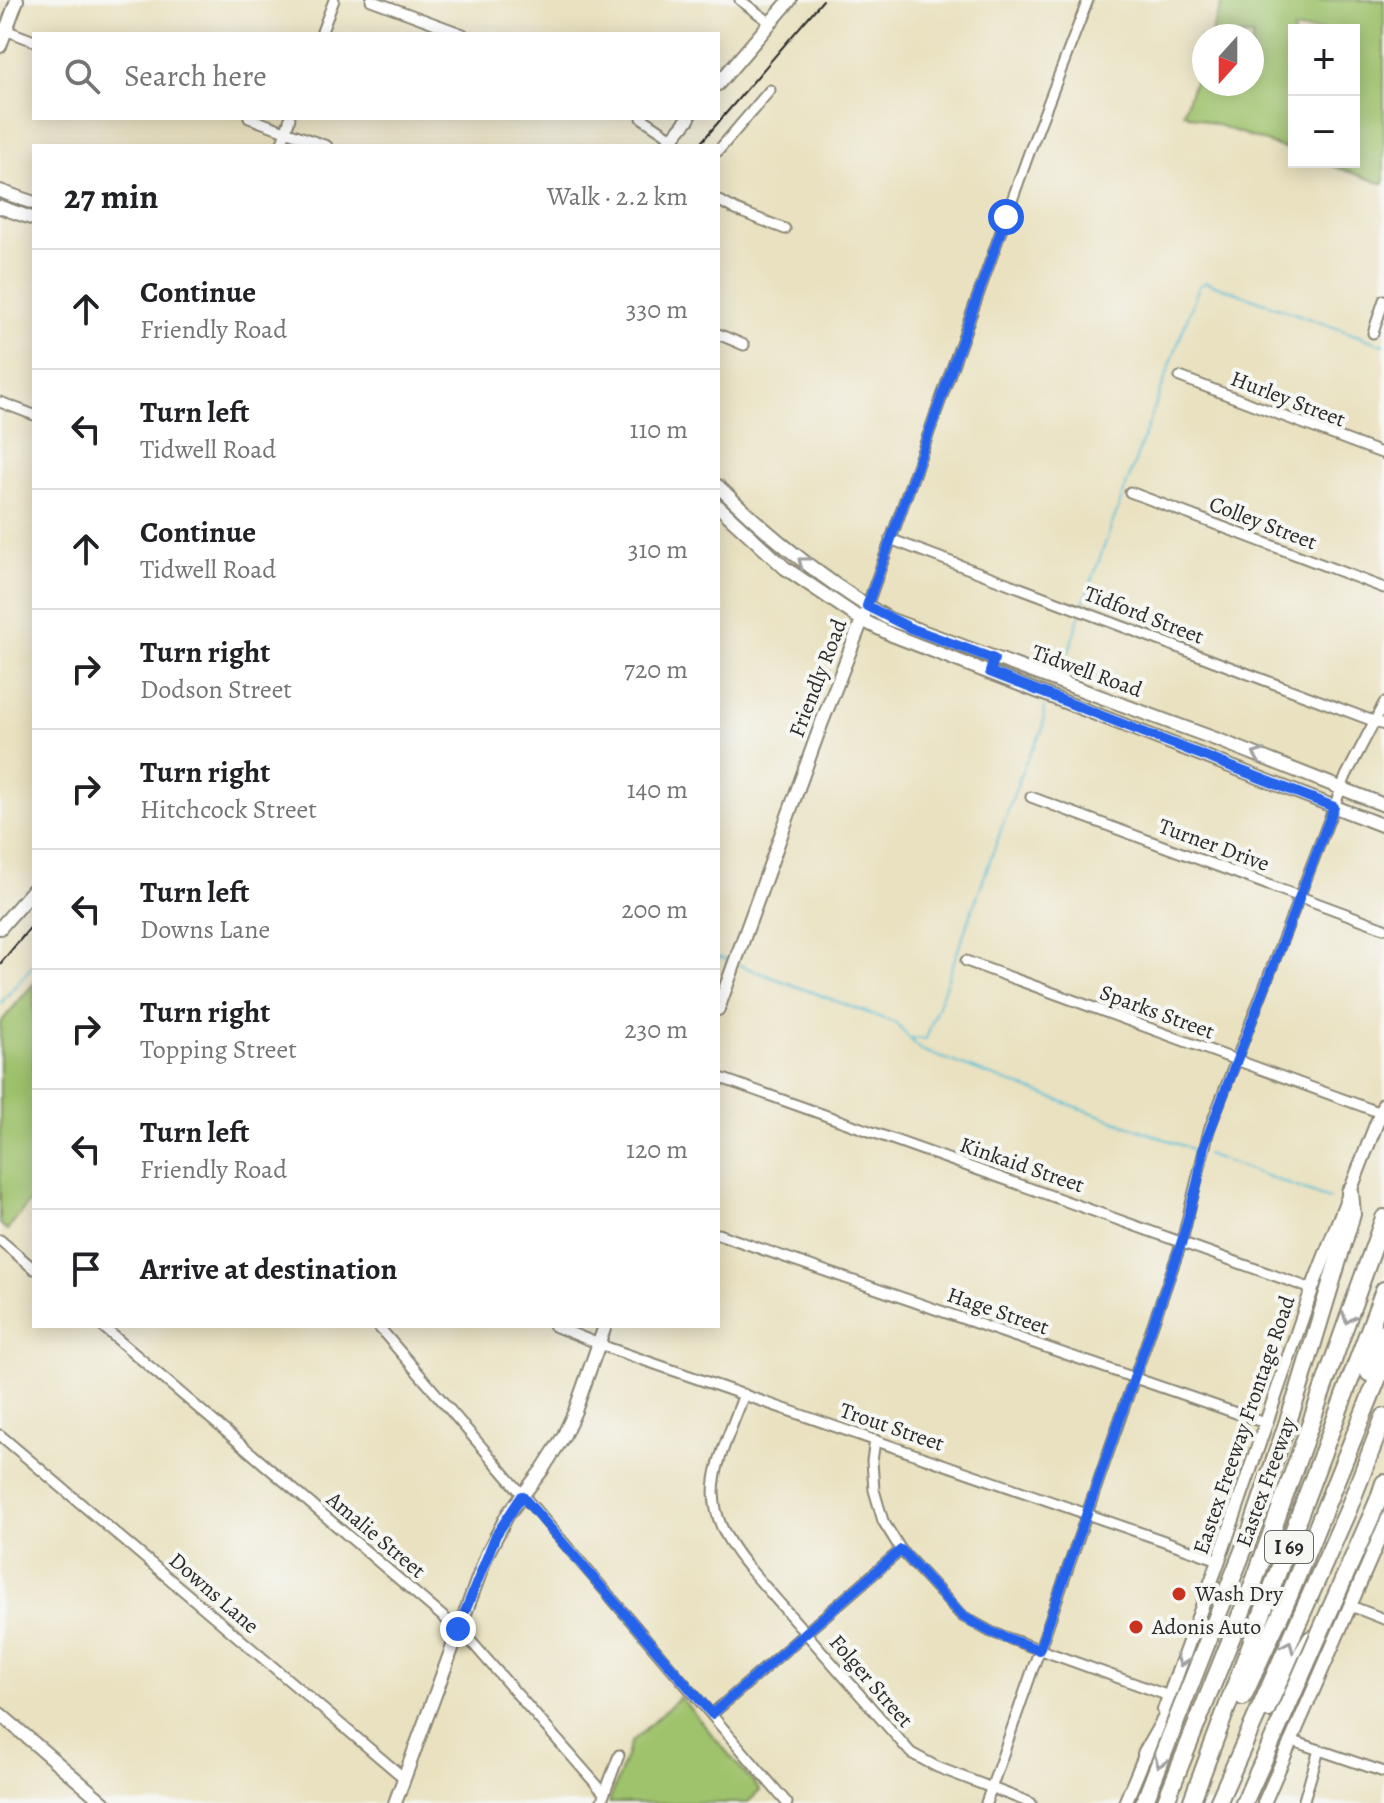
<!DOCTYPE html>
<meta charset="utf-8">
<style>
body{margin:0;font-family:Alegreya,serif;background:#f6f6f6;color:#202124}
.controls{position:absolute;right:24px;top:24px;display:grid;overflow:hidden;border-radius:0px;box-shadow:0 4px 20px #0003}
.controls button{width:72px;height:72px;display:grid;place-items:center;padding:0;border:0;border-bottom:2px solid #e0e0e0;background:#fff;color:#202124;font:40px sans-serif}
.compass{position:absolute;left:1192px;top:24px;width:72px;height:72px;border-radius:50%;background:#fff;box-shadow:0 4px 20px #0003;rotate:201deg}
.stop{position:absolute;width:24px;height:24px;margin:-18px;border:6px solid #2563eb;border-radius:50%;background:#fff}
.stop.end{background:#2563eb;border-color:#fff;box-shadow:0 2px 8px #0008}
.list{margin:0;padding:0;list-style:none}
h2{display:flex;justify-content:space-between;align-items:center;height:104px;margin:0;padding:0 32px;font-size:34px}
h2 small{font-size:26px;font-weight:400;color:#757577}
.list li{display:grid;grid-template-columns:52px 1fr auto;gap:24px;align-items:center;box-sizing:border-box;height:120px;padding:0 32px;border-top:2px solid #e0e0e0}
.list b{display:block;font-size:30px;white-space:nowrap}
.list p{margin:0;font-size:26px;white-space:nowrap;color:#757577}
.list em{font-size:26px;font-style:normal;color:#757577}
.icon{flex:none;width:44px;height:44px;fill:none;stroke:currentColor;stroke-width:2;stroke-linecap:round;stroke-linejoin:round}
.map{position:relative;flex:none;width:1384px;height:1803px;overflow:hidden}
.search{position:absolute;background:#fff;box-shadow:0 4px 20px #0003;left:32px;top:32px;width:688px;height:88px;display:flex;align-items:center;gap:20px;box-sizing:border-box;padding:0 28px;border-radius:0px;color:#757577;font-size:30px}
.panel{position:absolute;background:#fff;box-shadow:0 4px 20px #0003;left:32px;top:144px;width:688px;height:1184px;border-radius:0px}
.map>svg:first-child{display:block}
</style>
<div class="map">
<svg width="1384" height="1803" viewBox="0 0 1384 1803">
<rect width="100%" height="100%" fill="#f6f6f2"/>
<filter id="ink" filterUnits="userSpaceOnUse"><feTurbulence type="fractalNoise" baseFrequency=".0125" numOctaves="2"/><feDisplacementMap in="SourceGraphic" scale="16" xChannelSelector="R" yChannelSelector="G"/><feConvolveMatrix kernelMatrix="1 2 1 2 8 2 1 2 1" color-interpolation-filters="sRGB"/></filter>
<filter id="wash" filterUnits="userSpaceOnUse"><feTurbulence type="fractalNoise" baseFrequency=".006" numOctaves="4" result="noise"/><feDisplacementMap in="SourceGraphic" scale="32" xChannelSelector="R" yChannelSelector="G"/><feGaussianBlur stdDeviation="1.8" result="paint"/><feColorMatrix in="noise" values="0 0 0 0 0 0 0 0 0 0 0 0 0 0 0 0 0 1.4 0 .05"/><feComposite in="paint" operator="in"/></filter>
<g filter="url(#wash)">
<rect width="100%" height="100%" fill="#e9e1bf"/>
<!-- green -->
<g fill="#9fc26c" stroke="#65764c" stroke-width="2">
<polygon points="1223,0 1384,0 1384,184 1321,162 1354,162 1354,30 1294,30 1294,152 1183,113 1204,53 1204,84 1252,84 1252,36 1210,36"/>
<polygon points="34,983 34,1196 7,1230 0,1224 0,1023"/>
<polygon points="680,1697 760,1791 747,1803 609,1803 631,1742"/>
</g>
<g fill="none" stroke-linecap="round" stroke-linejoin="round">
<!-- stream -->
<g stroke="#5abfd8" stroke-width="2">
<polyline points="1082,607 1199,286 1206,282 1384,345"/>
<polyline points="1059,669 1070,648 1080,613"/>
<polyline points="718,957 729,961"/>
<polyline points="739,965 895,1023 921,1050 1200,1152"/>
<polyline points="0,1004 34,964"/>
<polyline points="909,1038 926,1039 1025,763 1043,729 1044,707"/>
<polyline points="1206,1154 1329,1199"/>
</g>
</g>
</g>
<g filter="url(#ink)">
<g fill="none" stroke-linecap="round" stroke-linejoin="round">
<!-- street casing -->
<g stroke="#8a8675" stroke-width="13">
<g id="street">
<polyline points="371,0 463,34"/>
<polyline points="740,0 771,23"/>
<polyline points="0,28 34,41"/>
<polyline points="321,34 334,0"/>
<polyline points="249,118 327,146"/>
<polyline points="642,118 672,138"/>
<polyline points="281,146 290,118"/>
<polyline points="718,151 770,90"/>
<polyline points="718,200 736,210 785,229"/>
<polyline points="1373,333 1384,300"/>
<polyline points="718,334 744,345"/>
<polyline points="1180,377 1384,454"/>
<polyline points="0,402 34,415"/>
<polyline points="1130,492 1384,588"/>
<polyline points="890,539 1384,725"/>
<polyline points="867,606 1030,150 1088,0"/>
<polyline points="1031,797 1384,928"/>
<polyline points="966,961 1381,1113"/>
<polyline points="718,1077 1312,1289"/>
<polyline points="718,1234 1265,1423"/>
<polyline points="0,1240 34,1269"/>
<polyline points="102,1326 468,1638 604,1793"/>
<polyline points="378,1326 787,1803"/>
<polyline points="554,1326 609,1348 1219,1560"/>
<path d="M744,1394c-26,73 -53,104 3,172l164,187 26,14 94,36"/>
<polyline points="0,1435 404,1778"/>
<polyline points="875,1440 872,1461 874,1490 883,1521 901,1550 962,1616 991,1632 1169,1696"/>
<polyline points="1351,1606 1384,1619"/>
<polyline points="712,1714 901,1550"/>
<polyline points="1293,1741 1384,1772"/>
<polyline points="601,1803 619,1755"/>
<polyline points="986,1803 1182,1241 1209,1130 1346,776 1384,703"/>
<polyline points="1303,1803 1319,1750"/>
</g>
</g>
<!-- secondary casing -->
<g stroke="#8a8675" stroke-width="16">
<g id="secondary">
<polyline points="0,46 17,0"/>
<polyline points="718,84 790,0"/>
<polyline points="666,146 689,118"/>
<polyline points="0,191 34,203"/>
<polyline points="0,207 34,219"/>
<path d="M718,486c53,52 107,96 171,133l332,122 163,64"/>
<polyline points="718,506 785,568 862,620 892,635 1384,826"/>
<polyline points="0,928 34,889"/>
<polyline points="718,1009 822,722 864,615"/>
<polyline points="1164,1710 1219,1560 1312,1289 1384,1104"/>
<polyline points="0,1714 104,1803"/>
<polyline points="395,1803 487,1554 508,1514 542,1470 563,1437 575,1411 605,1326"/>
<polyline points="1125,1803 1149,1746"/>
<polyline points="1264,1803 1384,1528"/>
</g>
</g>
<!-- highway casing -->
<g stroke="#8a8675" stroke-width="20">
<g id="highway">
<polyline points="1369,1373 1384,1332"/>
<polyline points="1378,1501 1384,1483"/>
<polyline points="1250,1533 1299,1389 1352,1214 1350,1192"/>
<polyline points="1365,1547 1384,1510"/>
<polyline points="1243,1697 1289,1596 1384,1363"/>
<polyline points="1269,1709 1311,1639"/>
<polyline points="1146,1754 1184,1687"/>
<polyline points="1165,1803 1255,1579 1384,1218"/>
<polyline points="1191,1803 1384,1290"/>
<polyline points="1218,1803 1348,1510 1384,1417"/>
<polyline points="1244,1803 1270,1746"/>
</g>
</g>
<!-- street -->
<use href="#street" stroke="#fff" stroke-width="9"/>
<!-- secondary -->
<use href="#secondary" stroke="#fff" stroke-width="12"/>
<!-- highway -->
<use href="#highway" stroke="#fff" stroke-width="16"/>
<!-- rail -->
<g stroke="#2b2b2b" stroke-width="2">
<polyline points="698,146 823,0"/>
<polyline points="0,964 34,923"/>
</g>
<!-- highway-bridge casing -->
<g stroke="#8a8675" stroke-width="20" stroke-linecap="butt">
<g id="highway-bridge">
<polyline points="1270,1746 1378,1501"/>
<polyline points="1144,1803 1250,1533"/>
</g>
</g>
<!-- highway-bridge -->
<use href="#highway-bridge" stroke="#fff" stroke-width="16"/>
</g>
<!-- one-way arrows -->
<defs><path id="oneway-chevron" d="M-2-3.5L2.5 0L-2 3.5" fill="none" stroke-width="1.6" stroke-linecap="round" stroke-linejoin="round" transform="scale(2)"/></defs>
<g stroke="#a0a0a0">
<use href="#oneway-chevron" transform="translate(803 562) rotate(-143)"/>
<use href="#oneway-chevron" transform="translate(1258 755) rotate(-159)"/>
<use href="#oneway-chevron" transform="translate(1348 1318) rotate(110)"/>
<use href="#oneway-chevron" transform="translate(1288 1646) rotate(-66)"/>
<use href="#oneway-chevron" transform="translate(1182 1661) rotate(110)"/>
<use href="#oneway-chevron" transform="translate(1160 1762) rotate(111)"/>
</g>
</g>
<g fill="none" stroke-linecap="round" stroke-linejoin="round" filter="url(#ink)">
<!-- route -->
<polyline stroke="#2563eb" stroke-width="10" points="458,1629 496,1535 522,1496 712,1714 901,1550 962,1616 991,1632 1039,1650 1182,1241 1198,1180 1204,1146 1334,807 990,672 994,659 910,628 867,606 1006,217"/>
</g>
<!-- markers -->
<g fill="#c8321e" stroke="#f6f6f2" stroke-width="3">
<circle cx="1179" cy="1594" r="8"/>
<circle cx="1136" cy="1627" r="8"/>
</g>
<g text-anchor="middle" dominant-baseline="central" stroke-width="8" stroke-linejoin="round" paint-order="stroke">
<!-- shield labels -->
<rect fill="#f6f6f2" stroke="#686867" stroke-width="2" x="1265" y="1531" width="48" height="32" rx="6"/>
<g font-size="20" font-weight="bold" fill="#2b2b2b">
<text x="1289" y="1547">I 69</text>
</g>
<!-- street labels -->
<g font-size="22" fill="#2b2b2b" stroke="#f6f6f2">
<text transform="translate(1288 399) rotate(21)">Hurley Street</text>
<text transform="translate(1263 523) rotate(21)">Colley Street</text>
<text transform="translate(1144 615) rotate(21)">Tidford Street</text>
<text transform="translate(1087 671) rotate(20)">Tidwell Road</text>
<text transform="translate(818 678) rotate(-69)">Friendly Road</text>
<text transform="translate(1214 845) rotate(20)">Turner Drive</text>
<text transform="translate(1157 1012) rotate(20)">Sparks Street</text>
<text transform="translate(1022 1165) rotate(19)">Kinkaid Street</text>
<text transform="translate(998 1311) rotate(19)">Hage Street</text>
<text transform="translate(1244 1425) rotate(-71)">Eastex Freeway Frontage Road</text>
<text transform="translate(892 1427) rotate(19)">Trout Street</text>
<text transform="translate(1266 1482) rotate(-70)">Eastex Freeway</text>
<text transform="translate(376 1535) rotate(40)">Amalie Street</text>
<text transform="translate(214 1593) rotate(41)">Downs Lane</text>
<text transform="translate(871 1681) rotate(49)">Folger Street</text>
</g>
<!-- poi labels -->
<g font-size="22" fill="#2b2b2b" stroke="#f6f6f2" text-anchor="start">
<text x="1195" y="1594">Wash Dry</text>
<text x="1152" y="1627">Adonis Auto</text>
</g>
</g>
</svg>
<div class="controls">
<button>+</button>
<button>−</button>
</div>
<svg class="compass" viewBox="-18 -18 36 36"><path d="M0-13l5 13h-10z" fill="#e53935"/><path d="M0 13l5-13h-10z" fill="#757577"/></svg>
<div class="stop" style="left:1006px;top:217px"></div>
<div class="stop end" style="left:458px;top:1629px"></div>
<div class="search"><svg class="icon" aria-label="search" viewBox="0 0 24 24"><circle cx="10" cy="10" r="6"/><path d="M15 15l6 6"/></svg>Search here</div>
<section class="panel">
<h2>27 min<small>Walk · 2.2 km</small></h2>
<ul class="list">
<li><svg class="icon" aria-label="ahead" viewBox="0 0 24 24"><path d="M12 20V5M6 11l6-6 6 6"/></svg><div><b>Continue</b><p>Friendly Road</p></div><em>330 m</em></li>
<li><svg class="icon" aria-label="left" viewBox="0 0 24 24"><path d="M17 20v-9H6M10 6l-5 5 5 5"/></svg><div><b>Turn left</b><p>Tidwell Road</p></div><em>110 m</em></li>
<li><svg class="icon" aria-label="ahead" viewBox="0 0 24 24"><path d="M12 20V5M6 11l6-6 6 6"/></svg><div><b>Continue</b><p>Tidwell Road</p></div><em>310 m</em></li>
<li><svg class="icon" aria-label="right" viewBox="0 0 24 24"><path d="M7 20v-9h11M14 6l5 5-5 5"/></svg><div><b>Turn right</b><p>Dodson Street</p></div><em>720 m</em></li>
<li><svg class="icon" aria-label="right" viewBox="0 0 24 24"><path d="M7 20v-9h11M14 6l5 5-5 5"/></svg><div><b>Turn right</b><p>Hitchcock Street</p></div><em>140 m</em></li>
<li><svg class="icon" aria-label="left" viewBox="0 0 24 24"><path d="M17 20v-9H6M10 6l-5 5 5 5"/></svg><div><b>Turn left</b><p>Downs Lane</p></div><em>200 m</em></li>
<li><svg class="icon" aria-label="right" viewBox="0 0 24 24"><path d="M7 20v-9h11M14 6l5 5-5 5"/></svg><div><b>Turn right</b><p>Topping Street</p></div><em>230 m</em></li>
<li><svg class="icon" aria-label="left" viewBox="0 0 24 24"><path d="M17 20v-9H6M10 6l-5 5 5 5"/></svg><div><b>Turn left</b><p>Friendly Road</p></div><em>120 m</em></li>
<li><svg class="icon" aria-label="arrive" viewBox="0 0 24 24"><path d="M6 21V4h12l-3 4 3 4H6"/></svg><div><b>Arrive at destination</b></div></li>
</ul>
</section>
</div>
